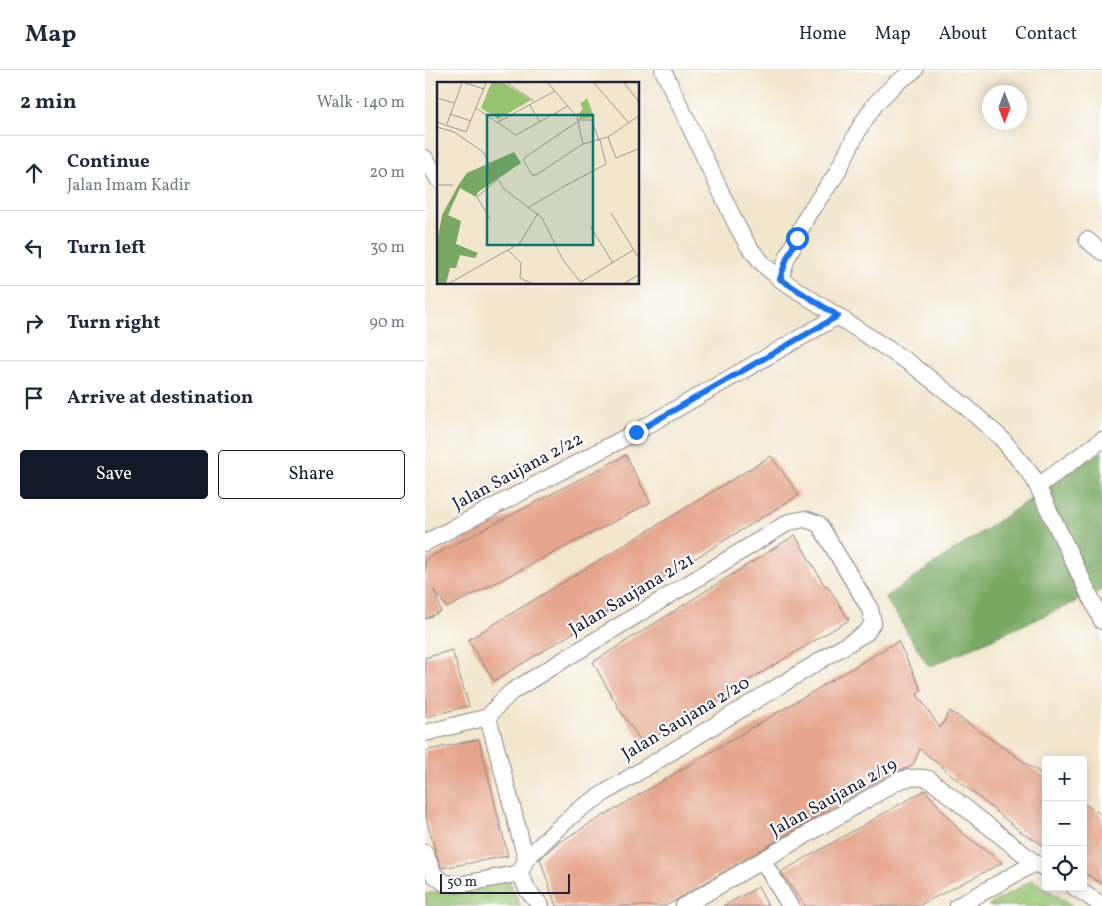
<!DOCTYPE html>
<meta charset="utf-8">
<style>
body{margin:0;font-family:Vollkorn,serif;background:#f2f2f3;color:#1f2937}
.controls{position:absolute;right:15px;bottom:15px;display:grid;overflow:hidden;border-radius:5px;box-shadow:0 2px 12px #0003}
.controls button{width:45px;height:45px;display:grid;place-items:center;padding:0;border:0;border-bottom:1px solid #e0e1e3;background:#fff;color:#1f2937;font:25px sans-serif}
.compass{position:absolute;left:557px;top:15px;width:45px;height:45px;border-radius:50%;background:#fff;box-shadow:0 2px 12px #0003;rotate:180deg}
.scale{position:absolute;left:15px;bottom:12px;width:130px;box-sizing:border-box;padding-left:5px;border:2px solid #22223b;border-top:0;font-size:14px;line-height:18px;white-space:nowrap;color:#22223b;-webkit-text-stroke:4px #fff;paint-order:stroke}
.stop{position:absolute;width:15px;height:15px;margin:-11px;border:4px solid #1a73e8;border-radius:50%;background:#fff}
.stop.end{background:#1a73e8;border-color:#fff;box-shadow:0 1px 5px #0008}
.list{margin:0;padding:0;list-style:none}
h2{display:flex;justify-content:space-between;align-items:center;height:65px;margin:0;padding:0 20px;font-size:21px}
h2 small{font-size:16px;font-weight:400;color:#747a83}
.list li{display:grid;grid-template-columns:32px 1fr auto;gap:15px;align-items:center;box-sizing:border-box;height:75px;padding:0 20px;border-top:1px solid #e0e1e3}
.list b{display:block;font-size:19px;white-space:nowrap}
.list p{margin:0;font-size:16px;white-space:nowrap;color:#747a83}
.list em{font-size:16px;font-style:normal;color:#747a83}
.actions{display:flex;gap:10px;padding:15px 20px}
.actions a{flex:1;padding:11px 0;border:1px solid #111827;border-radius:5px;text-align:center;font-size:18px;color:#111827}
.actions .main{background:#111827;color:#fff}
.icon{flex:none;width:28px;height:28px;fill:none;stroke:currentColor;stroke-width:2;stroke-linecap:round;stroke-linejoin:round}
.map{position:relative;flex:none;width:677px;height:836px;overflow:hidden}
header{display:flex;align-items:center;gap:30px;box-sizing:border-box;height:70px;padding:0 25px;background:#fff;border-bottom:1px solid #e0e1e3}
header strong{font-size:24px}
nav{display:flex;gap:28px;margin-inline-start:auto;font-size:18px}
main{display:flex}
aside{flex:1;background:#fff}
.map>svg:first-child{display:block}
</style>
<header>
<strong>Map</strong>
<nav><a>Home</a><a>Map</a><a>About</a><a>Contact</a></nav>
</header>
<main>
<aside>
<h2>2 min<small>Walk · 140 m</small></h2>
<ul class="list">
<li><svg class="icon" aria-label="ahead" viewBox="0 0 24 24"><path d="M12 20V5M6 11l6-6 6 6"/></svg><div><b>Continue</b><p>Jalan Imam Kadir</p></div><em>20 m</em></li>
<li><svg class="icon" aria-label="left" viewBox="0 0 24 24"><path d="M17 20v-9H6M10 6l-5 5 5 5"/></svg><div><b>Turn left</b></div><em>30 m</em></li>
<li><svg class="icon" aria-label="right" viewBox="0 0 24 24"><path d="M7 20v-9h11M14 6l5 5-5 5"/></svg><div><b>Turn right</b></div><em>90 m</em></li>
<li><svg class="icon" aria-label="arrive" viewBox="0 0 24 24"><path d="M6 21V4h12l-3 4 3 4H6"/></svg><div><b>Arrive at destination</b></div></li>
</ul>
<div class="actions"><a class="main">Save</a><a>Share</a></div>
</aside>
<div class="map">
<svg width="677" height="836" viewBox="0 0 677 836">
<rect width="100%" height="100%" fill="#fff"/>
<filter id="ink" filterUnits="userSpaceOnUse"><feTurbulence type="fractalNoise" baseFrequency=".02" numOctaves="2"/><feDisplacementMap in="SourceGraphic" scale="10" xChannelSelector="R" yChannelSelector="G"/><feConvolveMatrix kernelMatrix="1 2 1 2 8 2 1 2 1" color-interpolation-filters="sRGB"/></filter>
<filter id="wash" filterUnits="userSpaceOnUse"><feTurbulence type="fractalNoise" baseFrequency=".0096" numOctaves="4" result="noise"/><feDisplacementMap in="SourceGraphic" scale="20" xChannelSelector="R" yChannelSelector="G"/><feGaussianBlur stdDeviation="1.12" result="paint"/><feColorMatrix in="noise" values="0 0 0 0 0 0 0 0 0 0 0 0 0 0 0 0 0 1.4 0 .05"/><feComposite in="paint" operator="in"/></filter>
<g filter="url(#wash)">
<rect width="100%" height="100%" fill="#f2e6ce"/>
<!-- green -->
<g fill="#97c26f" stroke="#5c7255">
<polygon points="84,810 95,836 1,836 0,824"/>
<polygon points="607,810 648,836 563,836"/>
</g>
<!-- forest -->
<polygon fill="#79a862" stroke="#4e654e" points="677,381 677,520 504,597 460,527"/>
<g id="blocks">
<!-- building -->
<g fill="#e5a68d">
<polygon points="201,385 225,433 22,538 9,519 16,541 0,549 0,490"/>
<polygon points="346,386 374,425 69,611 43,570"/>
<polygon points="370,465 400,516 402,515 424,550 218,674 194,639 168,592"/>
<polygon points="473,571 497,621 492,624 515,658 525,641 621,707 621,777 595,761 495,679 488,695 483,698 470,701 241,836 131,836 115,789 131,774"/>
<polygon points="27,580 44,636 0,647 0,588"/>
<polygon points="54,669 83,786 17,798 11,784 0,744 0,681"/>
<polygon points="500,720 536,762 577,793 493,836 380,836 356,802"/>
<polygon points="658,733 677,745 677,814 658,802"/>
<polygon points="333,817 343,836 298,836"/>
</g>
</g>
</g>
<g filter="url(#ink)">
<use href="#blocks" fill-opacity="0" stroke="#8a8484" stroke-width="1"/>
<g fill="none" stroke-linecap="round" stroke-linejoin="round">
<!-- minor casing -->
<g stroke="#8a8484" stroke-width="18">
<g id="minor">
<polyline points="238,0 312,156 324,177 339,195 355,209 486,294 539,335 577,369 608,407 677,551"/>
<polyline points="0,88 14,110"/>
<polyline points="662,170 677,182"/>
<polyline points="355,209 362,188 383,144 410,106 435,57 451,33 470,14 490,0"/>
<polyline points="211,362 413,246"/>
<polyline points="613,416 677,370"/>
<polyline points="0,473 205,365"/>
<polyline points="63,647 74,634 86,622 364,452 380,449 394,454 445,539 448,552 442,562 181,722 155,739 133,758 101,789"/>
<polyline points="0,663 63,647 101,789 95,803 103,821 116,836"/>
<polyline points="0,783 9,805 20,813 33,815 95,803"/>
<polyline points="338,791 365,836"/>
<polyline points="649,817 677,835"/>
<path d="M259,836l216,-126c11,-3 19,-4 29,-1l106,84 11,6"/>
<polyline points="533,836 610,793"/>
</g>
</g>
<!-- minor -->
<use href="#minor" stroke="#fff" stroke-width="16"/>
</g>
</g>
<g fill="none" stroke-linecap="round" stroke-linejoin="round" filter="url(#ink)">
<!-- route -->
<polyline stroke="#1a73e8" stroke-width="6" points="211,362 413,246 355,209 362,188 372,168"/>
</g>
<g text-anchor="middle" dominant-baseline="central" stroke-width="4" stroke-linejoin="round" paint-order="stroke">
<!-- street labels -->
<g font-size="18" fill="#22223b" stroke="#fff">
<text transform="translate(93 402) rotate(-28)">Jalan Saujana 2/22</text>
<text transform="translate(207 525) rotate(-31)">Jalan Saujana 2/21</text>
<text transform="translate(261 649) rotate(-31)">Jalan Saujana 2/20</text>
<text transform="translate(409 728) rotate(-29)">Jalan Saujana 2/19</text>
</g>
</g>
<!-- overview -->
<g transform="translate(12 12)">
<rect width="202" height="202" fill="#f2e6ce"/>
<path d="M54,1h13l27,17 -33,19 -17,-11zM150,16l7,19 -14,2 -2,-5 5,-5 -3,-5z" fill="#97c26f"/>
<path d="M77,70l7,11 -43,29 -2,5 -16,-9 -12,27 13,6 -5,23 22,9 -3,5 -15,-3 -4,13h-6l-4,16h-9v-41l5,-28 17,-31 8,-11z" fill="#79a862"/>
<path fill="none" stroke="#9f9893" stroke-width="1" d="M28,1l19,6M70,1l27,18M111,1l29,34 6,27 25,-7 32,-22M157,1l34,39M187,1l13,16 3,8M0,16l17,5M92,22l11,18M39,26l40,27 52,-29M13,32l21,7M141,38h14l7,21M0,40l29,10 20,-49M61,40l57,-31M140,40l-53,36v3l8,14h4l47,-31M10,42l15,-41M0,45l17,5 29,20 20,36 39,30 21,42 19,24M171,55l8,21 24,-10M0,103h16M124,106l45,-24 -6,-24M92,125l31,-18M0,129v20M174,131l29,47M53,137l-13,-22 20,-17M153,144l23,37M71,168l13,13 -1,15 13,6M144,200l52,-32M11,202l72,-41 18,-30M186,202l17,-10"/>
<path fill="#0f766e" fill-opacity="0.15" stroke="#0f766e" stroke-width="2.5" d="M50,33h106v130h-106z"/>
<rect width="202" height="202" fill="none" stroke="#22223b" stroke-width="2.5"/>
</g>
</svg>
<div class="controls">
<button>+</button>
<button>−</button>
<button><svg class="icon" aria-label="locate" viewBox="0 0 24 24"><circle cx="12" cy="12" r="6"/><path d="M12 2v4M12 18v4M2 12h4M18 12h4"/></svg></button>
</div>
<svg class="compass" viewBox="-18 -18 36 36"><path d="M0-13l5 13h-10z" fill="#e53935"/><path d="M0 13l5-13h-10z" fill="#747a83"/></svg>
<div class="scale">50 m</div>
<div class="stop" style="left:372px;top:168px"></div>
<div class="stop end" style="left:211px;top:362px"></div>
</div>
</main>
